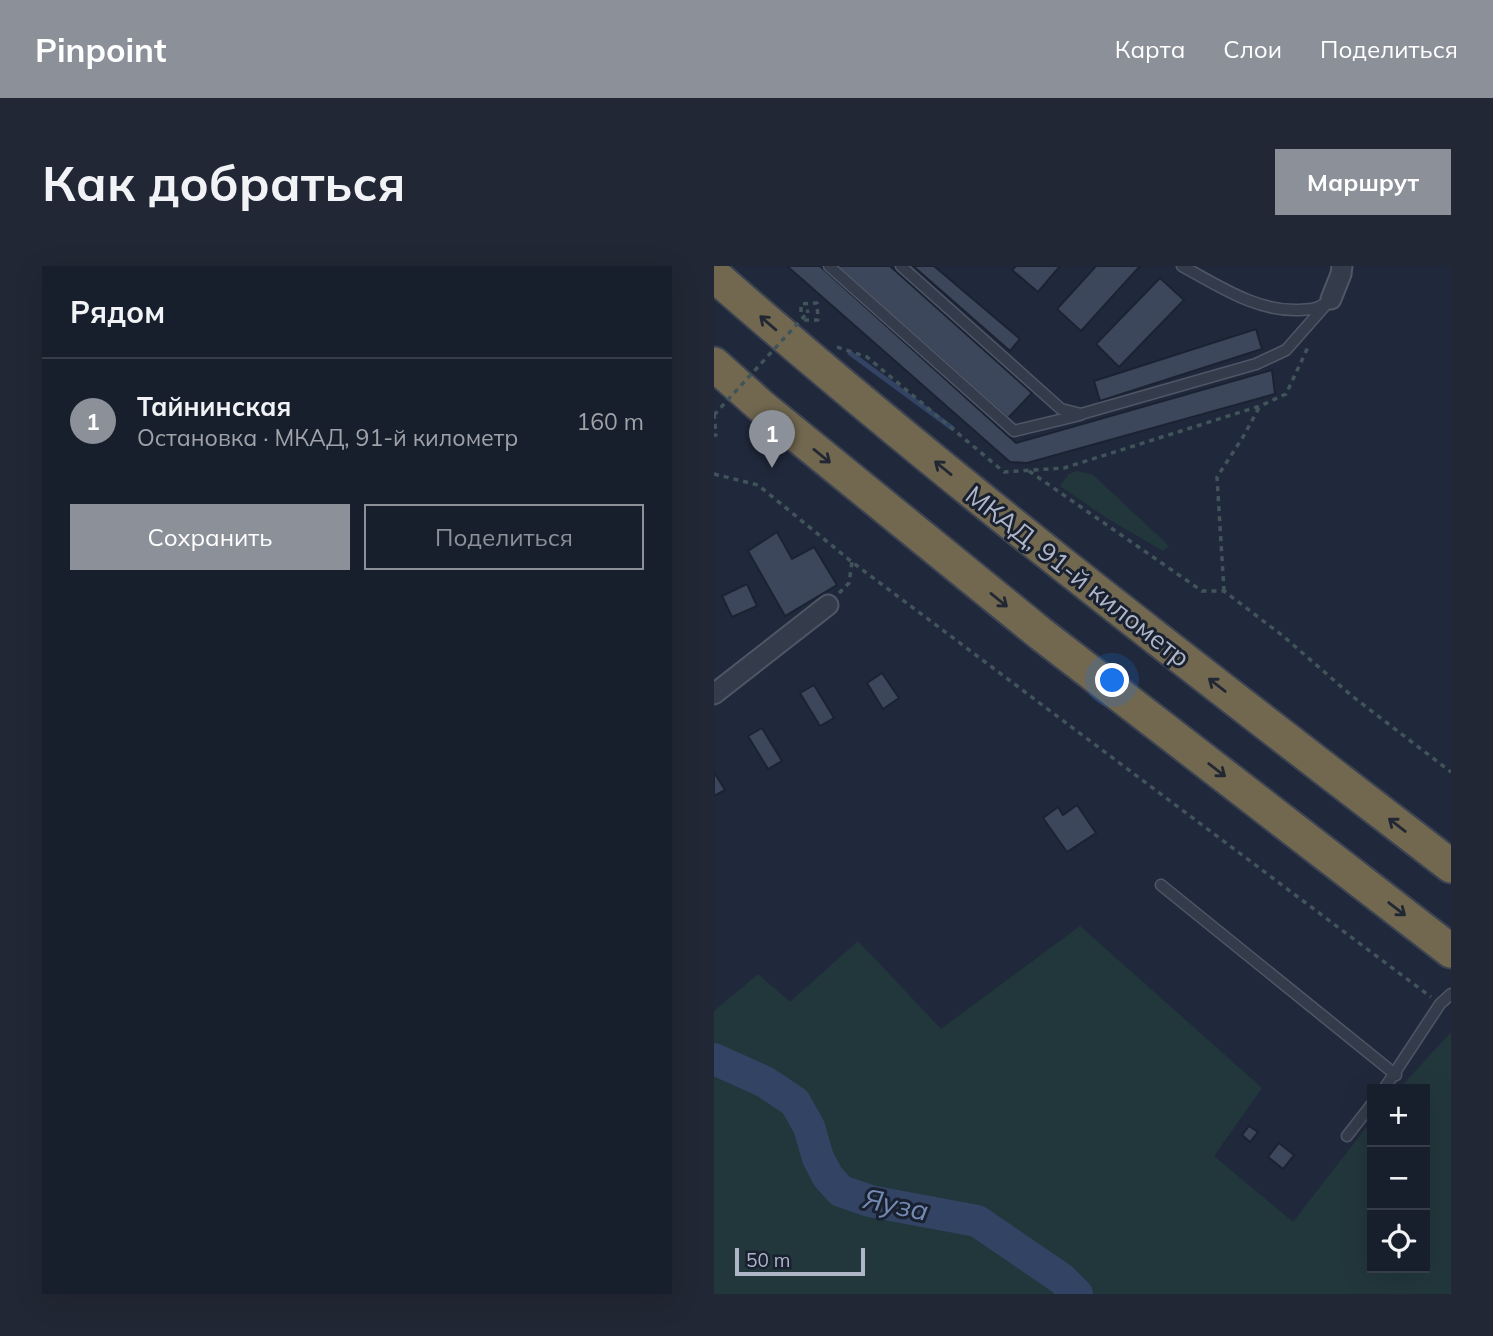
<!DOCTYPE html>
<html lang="ru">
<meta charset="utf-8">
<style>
body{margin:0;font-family:Mulish,sans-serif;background:#212734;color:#f1f3f6}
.controls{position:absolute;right:21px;bottom:21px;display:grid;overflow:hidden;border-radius:0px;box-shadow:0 7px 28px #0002}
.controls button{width:63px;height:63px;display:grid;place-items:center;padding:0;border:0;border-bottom:2px solid #363d48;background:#181f2c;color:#f1f3f6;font:35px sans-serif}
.scale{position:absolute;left:21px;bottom:18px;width:130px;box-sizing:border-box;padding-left:7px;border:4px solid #afb6c8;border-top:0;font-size:19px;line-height:24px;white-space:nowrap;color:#afb6c8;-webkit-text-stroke:5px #192130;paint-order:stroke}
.you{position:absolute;left:399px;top:415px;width:24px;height:24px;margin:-18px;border:5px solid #fff;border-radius:50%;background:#1a73e8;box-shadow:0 0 0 10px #1a73e833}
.badge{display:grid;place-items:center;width:46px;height:46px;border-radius:50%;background:#8c9099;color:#fff;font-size:23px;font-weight:700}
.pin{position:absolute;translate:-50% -58px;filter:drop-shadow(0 2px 4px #0008)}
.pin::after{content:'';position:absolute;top:37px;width:24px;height:21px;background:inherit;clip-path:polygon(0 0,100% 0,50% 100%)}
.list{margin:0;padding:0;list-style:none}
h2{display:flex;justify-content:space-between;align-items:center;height:91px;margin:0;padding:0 28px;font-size:30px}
h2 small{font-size:23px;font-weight:400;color:#9fa2a9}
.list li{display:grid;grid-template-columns:46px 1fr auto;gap:21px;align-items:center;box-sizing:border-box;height:126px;padding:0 28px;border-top:2px solid #363d48}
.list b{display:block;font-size:26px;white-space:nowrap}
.list p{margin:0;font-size:23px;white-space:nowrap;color:#9fa2a9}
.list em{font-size:23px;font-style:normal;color:#9fa2a9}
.actions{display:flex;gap:14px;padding:21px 28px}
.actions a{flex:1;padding:16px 0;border:2px solid #8c9099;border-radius:0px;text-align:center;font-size:24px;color:#8c9099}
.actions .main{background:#8c9099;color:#fff}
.icon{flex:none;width:38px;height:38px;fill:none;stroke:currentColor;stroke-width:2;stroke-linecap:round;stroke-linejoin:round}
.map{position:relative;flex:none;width:737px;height:1028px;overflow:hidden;border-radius:0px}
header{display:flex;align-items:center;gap:42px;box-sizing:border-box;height:98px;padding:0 35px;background:#8c9099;color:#fff}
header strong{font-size:33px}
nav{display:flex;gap:38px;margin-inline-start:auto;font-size:24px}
.intro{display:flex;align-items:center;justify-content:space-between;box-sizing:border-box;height:168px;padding:0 42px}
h1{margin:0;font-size:49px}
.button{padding:18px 32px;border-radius:0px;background:#8c9099;color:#fff;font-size:24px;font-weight:700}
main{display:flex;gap:42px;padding:0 42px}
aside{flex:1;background:#181f2c;border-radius:0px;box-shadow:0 7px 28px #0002}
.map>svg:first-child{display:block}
</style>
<header>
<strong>Pinpoint</strong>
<nav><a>Карта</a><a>Слои</a><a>Поделиться</a></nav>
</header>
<div class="intro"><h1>Как добраться</h1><a class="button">Маршрут</a></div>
<main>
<aside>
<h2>Рядом<small></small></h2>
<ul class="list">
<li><span class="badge">1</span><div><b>Тайнинская</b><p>Остановка · МКАД, 91-й километр</p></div><em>160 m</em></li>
</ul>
<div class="actions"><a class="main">Сохранить</a><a>Поделиться</a></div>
</aside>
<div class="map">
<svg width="737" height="1028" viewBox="0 0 737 1028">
<rect width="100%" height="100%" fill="#20293b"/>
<!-- green -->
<g fill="#22373c">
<polygon points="363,205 379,209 455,280 449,285 393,252 346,220 355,208"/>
<polygon points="366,660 548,822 500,890 579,956 658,854 658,1002 711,1002 711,823 685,823 737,766 737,1028 0,1028 0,745 44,708 76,736 144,675 227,763"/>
</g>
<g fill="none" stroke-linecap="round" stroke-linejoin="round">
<!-- stream -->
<polyline stroke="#324364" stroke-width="5" points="136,87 238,162"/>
<!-- river -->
<polyline stroke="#324364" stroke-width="32" points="0,793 51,816 81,836 95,861 104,892 114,911 127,925 156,935 263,955 348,1013 363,1028"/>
</g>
<!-- building -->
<g fill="#3c475b" stroke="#1b2332" stroke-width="2">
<polygon points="73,0 106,0 302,177 558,104 561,128 313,197 296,196"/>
<polygon points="123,0 176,0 318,127 294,152"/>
<polygon points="199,0 220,0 306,73 296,85"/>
<polygon points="302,0 346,0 324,26 298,4"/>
<polygon points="382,0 426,0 367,65 343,43"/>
<polygon points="446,12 470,34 405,101 382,78"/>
<polygon points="542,63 548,83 386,135 380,115"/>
<polygon points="63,266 78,293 100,281 123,319 71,350 34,285"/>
<polygon points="33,318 43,340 18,351 8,330"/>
<polygon points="168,407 185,432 169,443 153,417"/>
<polygon points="100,419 120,452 106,460 86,427"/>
<polygon points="48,462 68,495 54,503 34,470"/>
<polygon points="0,506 11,524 0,530"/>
<polygon points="363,539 382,567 353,586 329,552 344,541 349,549"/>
<polygon points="535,860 544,866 536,876 528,869"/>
<polygon points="565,877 580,889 569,903 554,891"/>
</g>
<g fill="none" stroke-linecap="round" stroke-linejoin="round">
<!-- lane casing -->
<g stroke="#4f5666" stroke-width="13">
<g id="lane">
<polyline points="115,0 300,165 366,149"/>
<polyline points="187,0 347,143 367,148 542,98 572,84 617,33"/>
<path d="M468,0c37,20 75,46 118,44 9,-1 15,0 22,-5"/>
<polyline points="447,619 682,809"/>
<polyline points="670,823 726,738 737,728"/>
<polyline points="633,870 658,838"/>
</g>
</g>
<!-- street casing -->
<g stroke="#4f5666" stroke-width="23">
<g id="street">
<polyline points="617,33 627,8 628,0"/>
<polyline points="0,428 114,339"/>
</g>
</g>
<!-- highway casing -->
<g stroke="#3c4353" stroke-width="37">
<g id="highway">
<path d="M0,9c237,208 488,399 737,591"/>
<polyline points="0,98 47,140 327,368 737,685"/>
</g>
</g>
<!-- path -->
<g stroke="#40545a" stroke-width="3.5" stroke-dasharray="5 5" stroke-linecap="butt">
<polyline points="90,54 104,54 103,37 87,38 87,46 95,45"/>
<polyline points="123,81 153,91 290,206 350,202 546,140 572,128 595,79"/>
<polyline points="0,148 2,169 0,169"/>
<polyline points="315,205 488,325 510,325 569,370 638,430 737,506"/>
<polyline points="0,208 44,219 138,296 717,731"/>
<polyline points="510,325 503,211 529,171 546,140"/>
<polyline points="125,327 135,317 138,296"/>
</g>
<!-- lane -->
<use href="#lane" stroke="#343c4b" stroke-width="10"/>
<!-- street -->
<use href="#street" stroke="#343c4b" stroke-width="19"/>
<!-- highway -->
<use href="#highway" stroke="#726850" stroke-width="33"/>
<!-- path-bridge -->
<polyline stroke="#40545a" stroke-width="3.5" stroke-dasharray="5 5" stroke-linecap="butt" points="0,149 95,45"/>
</g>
<!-- one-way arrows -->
<defs><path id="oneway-shaft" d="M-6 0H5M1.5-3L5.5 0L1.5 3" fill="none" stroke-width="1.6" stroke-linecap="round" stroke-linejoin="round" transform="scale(1.75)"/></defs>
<g stroke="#222833">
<use href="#oneway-shaft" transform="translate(54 57) rotate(-139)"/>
<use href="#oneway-shaft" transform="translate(108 190) rotate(39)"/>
<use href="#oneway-shaft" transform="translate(229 202) rotate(-141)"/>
<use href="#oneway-shaft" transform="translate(285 334) rotate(39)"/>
<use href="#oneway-shaft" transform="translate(503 419) rotate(-142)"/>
<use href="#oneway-shaft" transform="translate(503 504) rotate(38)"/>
<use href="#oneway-shaft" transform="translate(683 559) rotate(-142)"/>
<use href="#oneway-shaft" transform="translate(683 643) rotate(38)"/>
</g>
<g text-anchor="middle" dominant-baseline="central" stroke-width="6" stroke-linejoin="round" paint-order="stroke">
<!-- street labels -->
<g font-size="26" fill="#afb6c8" stroke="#192130">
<text transform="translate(364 310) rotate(38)">МКАД, 91-й километр</text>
</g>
<!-- water labels -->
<g font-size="28" font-style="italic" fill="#748ab2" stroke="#192130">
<text transform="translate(182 938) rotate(12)">Яуза</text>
</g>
</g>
</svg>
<div class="controls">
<button>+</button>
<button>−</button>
<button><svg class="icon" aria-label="locate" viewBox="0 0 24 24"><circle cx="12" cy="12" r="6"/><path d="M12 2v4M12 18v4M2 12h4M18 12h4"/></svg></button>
</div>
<div class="scale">50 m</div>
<div class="you"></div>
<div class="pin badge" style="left:58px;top:202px">1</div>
</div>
</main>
